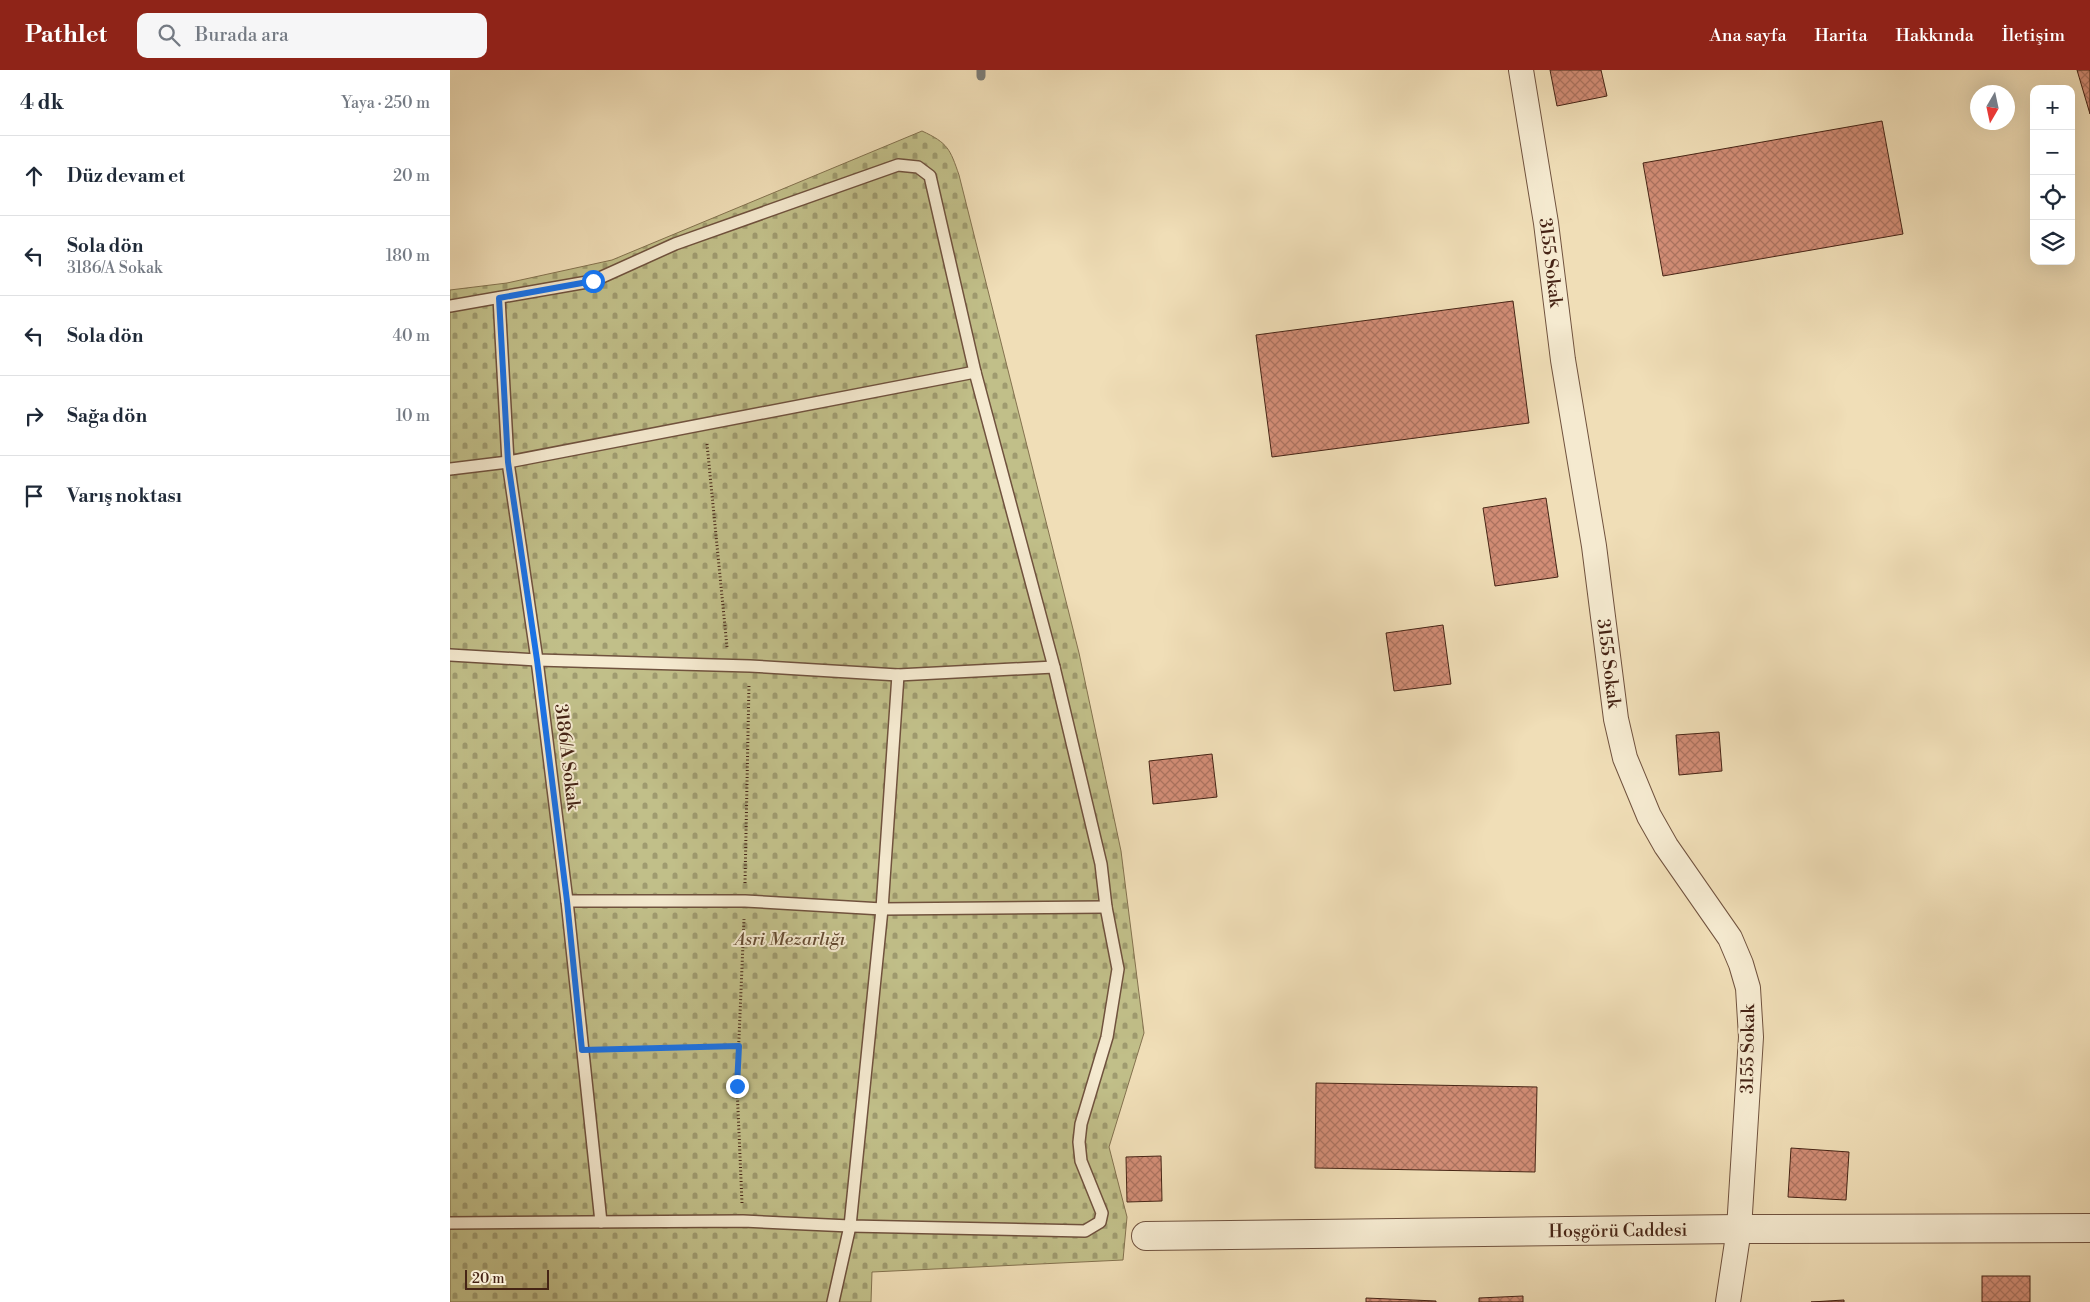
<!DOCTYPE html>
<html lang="tr">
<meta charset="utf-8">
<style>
body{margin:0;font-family:"Libre Bodoni",serif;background:#f6f6f7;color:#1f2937}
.controls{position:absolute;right:15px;top:15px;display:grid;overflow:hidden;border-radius:10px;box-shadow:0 5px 20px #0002}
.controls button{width:45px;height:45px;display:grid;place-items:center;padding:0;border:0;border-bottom:1px solid #e0e1e3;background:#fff;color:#1f2937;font:25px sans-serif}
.compass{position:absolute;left:1520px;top:15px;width:45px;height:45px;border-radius:50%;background:#fff;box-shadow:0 5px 20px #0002;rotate:189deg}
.scale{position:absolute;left:15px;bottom:12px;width:84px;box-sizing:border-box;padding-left:5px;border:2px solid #462415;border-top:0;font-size:14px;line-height:18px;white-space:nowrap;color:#462415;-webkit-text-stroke:4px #f5ead0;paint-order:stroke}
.stop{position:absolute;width:15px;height:15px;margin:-11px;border:4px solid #1a73e8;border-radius:50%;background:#fff}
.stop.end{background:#1a73e8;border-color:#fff;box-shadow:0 1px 5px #0008}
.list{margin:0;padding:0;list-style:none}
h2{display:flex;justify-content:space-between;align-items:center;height:65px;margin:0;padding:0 20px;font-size:21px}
h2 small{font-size:16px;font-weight:400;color:#747a83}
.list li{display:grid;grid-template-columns:32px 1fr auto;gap:15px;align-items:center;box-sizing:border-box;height:80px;padding:0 20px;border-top:1px solid #e0e1e3}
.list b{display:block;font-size:19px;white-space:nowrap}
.list p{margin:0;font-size:16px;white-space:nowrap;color:#747a83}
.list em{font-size:16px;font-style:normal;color:#747a83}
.icon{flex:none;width:28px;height:28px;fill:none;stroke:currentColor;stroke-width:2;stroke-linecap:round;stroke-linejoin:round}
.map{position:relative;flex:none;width:1640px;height:1232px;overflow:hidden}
header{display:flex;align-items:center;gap:30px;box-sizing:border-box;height:70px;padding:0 25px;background:#8f2418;color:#fff}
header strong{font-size:24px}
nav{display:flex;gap:28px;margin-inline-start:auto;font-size:18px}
.search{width:350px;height:45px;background:#f6f6f7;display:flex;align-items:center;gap:12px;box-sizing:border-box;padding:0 18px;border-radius:10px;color:#747a83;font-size:19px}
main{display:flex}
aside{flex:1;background:#fff}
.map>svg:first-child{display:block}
</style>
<header>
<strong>Pathlet</strong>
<div class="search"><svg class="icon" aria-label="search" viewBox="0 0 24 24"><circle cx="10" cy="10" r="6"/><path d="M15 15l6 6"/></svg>Burada ara</div>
<nav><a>Ana sayfa</a><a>Harita</a><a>Hakkında</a><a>İletişim</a></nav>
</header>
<main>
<aside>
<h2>4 dk<small>Yaya · 250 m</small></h2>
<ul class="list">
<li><svg class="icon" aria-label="ahead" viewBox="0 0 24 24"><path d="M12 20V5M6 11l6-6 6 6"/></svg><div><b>Düz devam et</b></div><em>20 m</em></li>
<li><svg class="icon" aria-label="left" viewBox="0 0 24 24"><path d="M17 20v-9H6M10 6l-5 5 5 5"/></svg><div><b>Sola dön</b><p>3186/A Sokak</p></div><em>180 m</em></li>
<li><svg class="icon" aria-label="left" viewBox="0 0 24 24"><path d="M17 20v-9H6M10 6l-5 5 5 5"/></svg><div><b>Sola dön</b></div><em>40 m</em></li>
<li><svg class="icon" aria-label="right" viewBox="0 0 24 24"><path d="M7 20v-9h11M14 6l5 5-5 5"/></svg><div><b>Sağa dön</b></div><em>10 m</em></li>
<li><svg class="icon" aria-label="arrive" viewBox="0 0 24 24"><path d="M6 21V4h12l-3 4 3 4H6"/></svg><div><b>Varış noktası</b></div></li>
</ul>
</aside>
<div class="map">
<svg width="1640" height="1232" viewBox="0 0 1640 1232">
<defs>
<pattern id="cemetery-stones" width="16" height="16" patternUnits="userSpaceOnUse" patternTransform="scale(1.25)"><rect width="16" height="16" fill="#c1bf89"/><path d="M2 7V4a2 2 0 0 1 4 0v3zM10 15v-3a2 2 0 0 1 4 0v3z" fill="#9f9b6f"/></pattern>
<pattern id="building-cross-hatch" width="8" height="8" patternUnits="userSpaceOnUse" patternTransform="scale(1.25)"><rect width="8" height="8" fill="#d28d76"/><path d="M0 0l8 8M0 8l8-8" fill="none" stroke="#ac7360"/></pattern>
</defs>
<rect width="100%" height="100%" fill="#f0deb7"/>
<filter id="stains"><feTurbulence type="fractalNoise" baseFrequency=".004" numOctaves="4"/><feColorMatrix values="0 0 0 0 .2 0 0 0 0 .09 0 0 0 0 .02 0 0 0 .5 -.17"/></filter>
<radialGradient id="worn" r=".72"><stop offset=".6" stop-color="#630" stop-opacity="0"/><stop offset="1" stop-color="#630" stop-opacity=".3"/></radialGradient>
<!-- cemetery -->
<path fill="url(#cemetery-stones)" stroke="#84724f" d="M472,61c26,12 28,18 37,44l120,478 42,198 23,182 -35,114 18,70 -4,43 -251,12 -1,30h-421v-1012l57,-7 105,-23z"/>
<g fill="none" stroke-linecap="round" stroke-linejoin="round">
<!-- stream -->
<polyline stroke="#7c7d78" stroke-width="9" points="531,6 531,0"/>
</g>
<!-- building -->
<g fill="url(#building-cross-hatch)" stroke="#462415">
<polygon points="1100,0 1151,0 1157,26 1107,36"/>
<polygon points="1627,0 1640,0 1640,44"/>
<polygon points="1432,51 1453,164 1213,206 1193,93"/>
<polygon points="1063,231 1079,353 822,387 806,265"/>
<polygon points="1096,428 1108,507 1045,516 1033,438"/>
<polygon points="993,555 1001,614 944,621 936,563"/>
<polygon points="1269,662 1272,701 1229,705 1226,665"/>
<polygon points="762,684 767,727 703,734 699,691"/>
<polygon points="866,1013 1087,1017 1085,1102 865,1098"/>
<polygon points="1341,1078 1399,1082 1396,1130 1338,1127"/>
<polygon points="711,1086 712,1131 677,1132 676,1087"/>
<rect x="1532" y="1206" width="48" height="26"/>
<polygon points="1073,1226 1073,1232 1029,1232 1029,1228"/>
<polygon points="916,1228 986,1231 986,1232 916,1232"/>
<polygon points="1394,1230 1394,1232 1361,1232"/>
</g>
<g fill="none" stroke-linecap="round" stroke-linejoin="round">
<!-- service casing -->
<g stroke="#70523e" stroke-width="14">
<g id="service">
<polyline points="49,228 58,392 87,590 117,831 151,1152"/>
<polyline points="0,236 143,211 225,174 448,95 468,97 480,106 525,302 604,597 651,794 656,837 668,899 657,967 631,1054 629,1072 631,1091 652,1143 650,1152 635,1161 400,1156 293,1151 0,1153"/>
<polyline points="0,399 58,392 525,302"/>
<polyline points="0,585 87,590 300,596 448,605 604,597"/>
<polyline points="117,831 295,831 432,839 656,837"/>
<polyline points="383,1232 400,1156 432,839 448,605"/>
</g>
</g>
<!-- minor casing -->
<g stroke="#70523e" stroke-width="26">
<g id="minor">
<path id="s1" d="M1071,0l25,153 17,137 31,186 22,173 9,39 24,58 17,30 64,92 11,26 7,24 3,49 -12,192 -11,73"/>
</g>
</g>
<!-- tertiary casing -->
<g stroke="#70523e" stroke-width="30">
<g id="tertiary">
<path id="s2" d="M696,1166l593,-7 351,-1"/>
</g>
</g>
<!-- path -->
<g stroke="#462415" stroke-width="3" stroke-dasharray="1 2.5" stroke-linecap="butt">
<polyline points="257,374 277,577"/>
<polyline points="295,813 299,614"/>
<polyline points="152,979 289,976"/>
<polyline points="292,1133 287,1016 294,849"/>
</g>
<!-- service -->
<use href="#service" stroke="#f5ead0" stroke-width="11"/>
<!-- minor -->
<use href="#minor" stroke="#f5ead0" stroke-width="24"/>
<!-- tertiary -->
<use href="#tertiary" stroke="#f5ead0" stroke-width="28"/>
</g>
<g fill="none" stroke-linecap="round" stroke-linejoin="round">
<!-- route -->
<polyline stroke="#1a73e8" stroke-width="6" points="143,211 49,228 58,392 87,590 117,831 132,980 289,976 287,1016"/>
</g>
<g text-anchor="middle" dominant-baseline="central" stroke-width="4" stroke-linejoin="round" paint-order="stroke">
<!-- street labels -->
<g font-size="18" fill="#462415" stroke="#f5ead0">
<text stroke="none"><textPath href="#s1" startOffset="195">3155 Sokak</textPath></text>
<text stroke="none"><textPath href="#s1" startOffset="600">3155 Sokak</textPath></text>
<text transform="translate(117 687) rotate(83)">3186/A Sokak</text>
<text transform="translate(1298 979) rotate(-89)">3155 Sokak</text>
<text stroke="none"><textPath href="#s2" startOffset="472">Hoşgörü Caddesi</textPath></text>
</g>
<!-- park labels -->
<g font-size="18" font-style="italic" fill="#654b32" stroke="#f5ead0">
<text x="340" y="869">Asri Mezarlığı</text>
</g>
</g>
<rect width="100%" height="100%" filter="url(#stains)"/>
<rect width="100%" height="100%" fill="url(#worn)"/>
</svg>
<div class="controls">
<button>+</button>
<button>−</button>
<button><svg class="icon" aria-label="locate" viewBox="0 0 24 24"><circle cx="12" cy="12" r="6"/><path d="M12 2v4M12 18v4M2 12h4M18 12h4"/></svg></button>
<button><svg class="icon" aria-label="layers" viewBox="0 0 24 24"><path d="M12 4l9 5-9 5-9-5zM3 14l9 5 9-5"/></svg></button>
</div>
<svg class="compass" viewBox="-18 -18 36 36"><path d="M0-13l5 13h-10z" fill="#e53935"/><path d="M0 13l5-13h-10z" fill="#747a83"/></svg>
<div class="scale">20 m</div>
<div class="stop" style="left:143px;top:211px"></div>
<div class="stop end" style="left:287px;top:1016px"></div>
</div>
</main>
